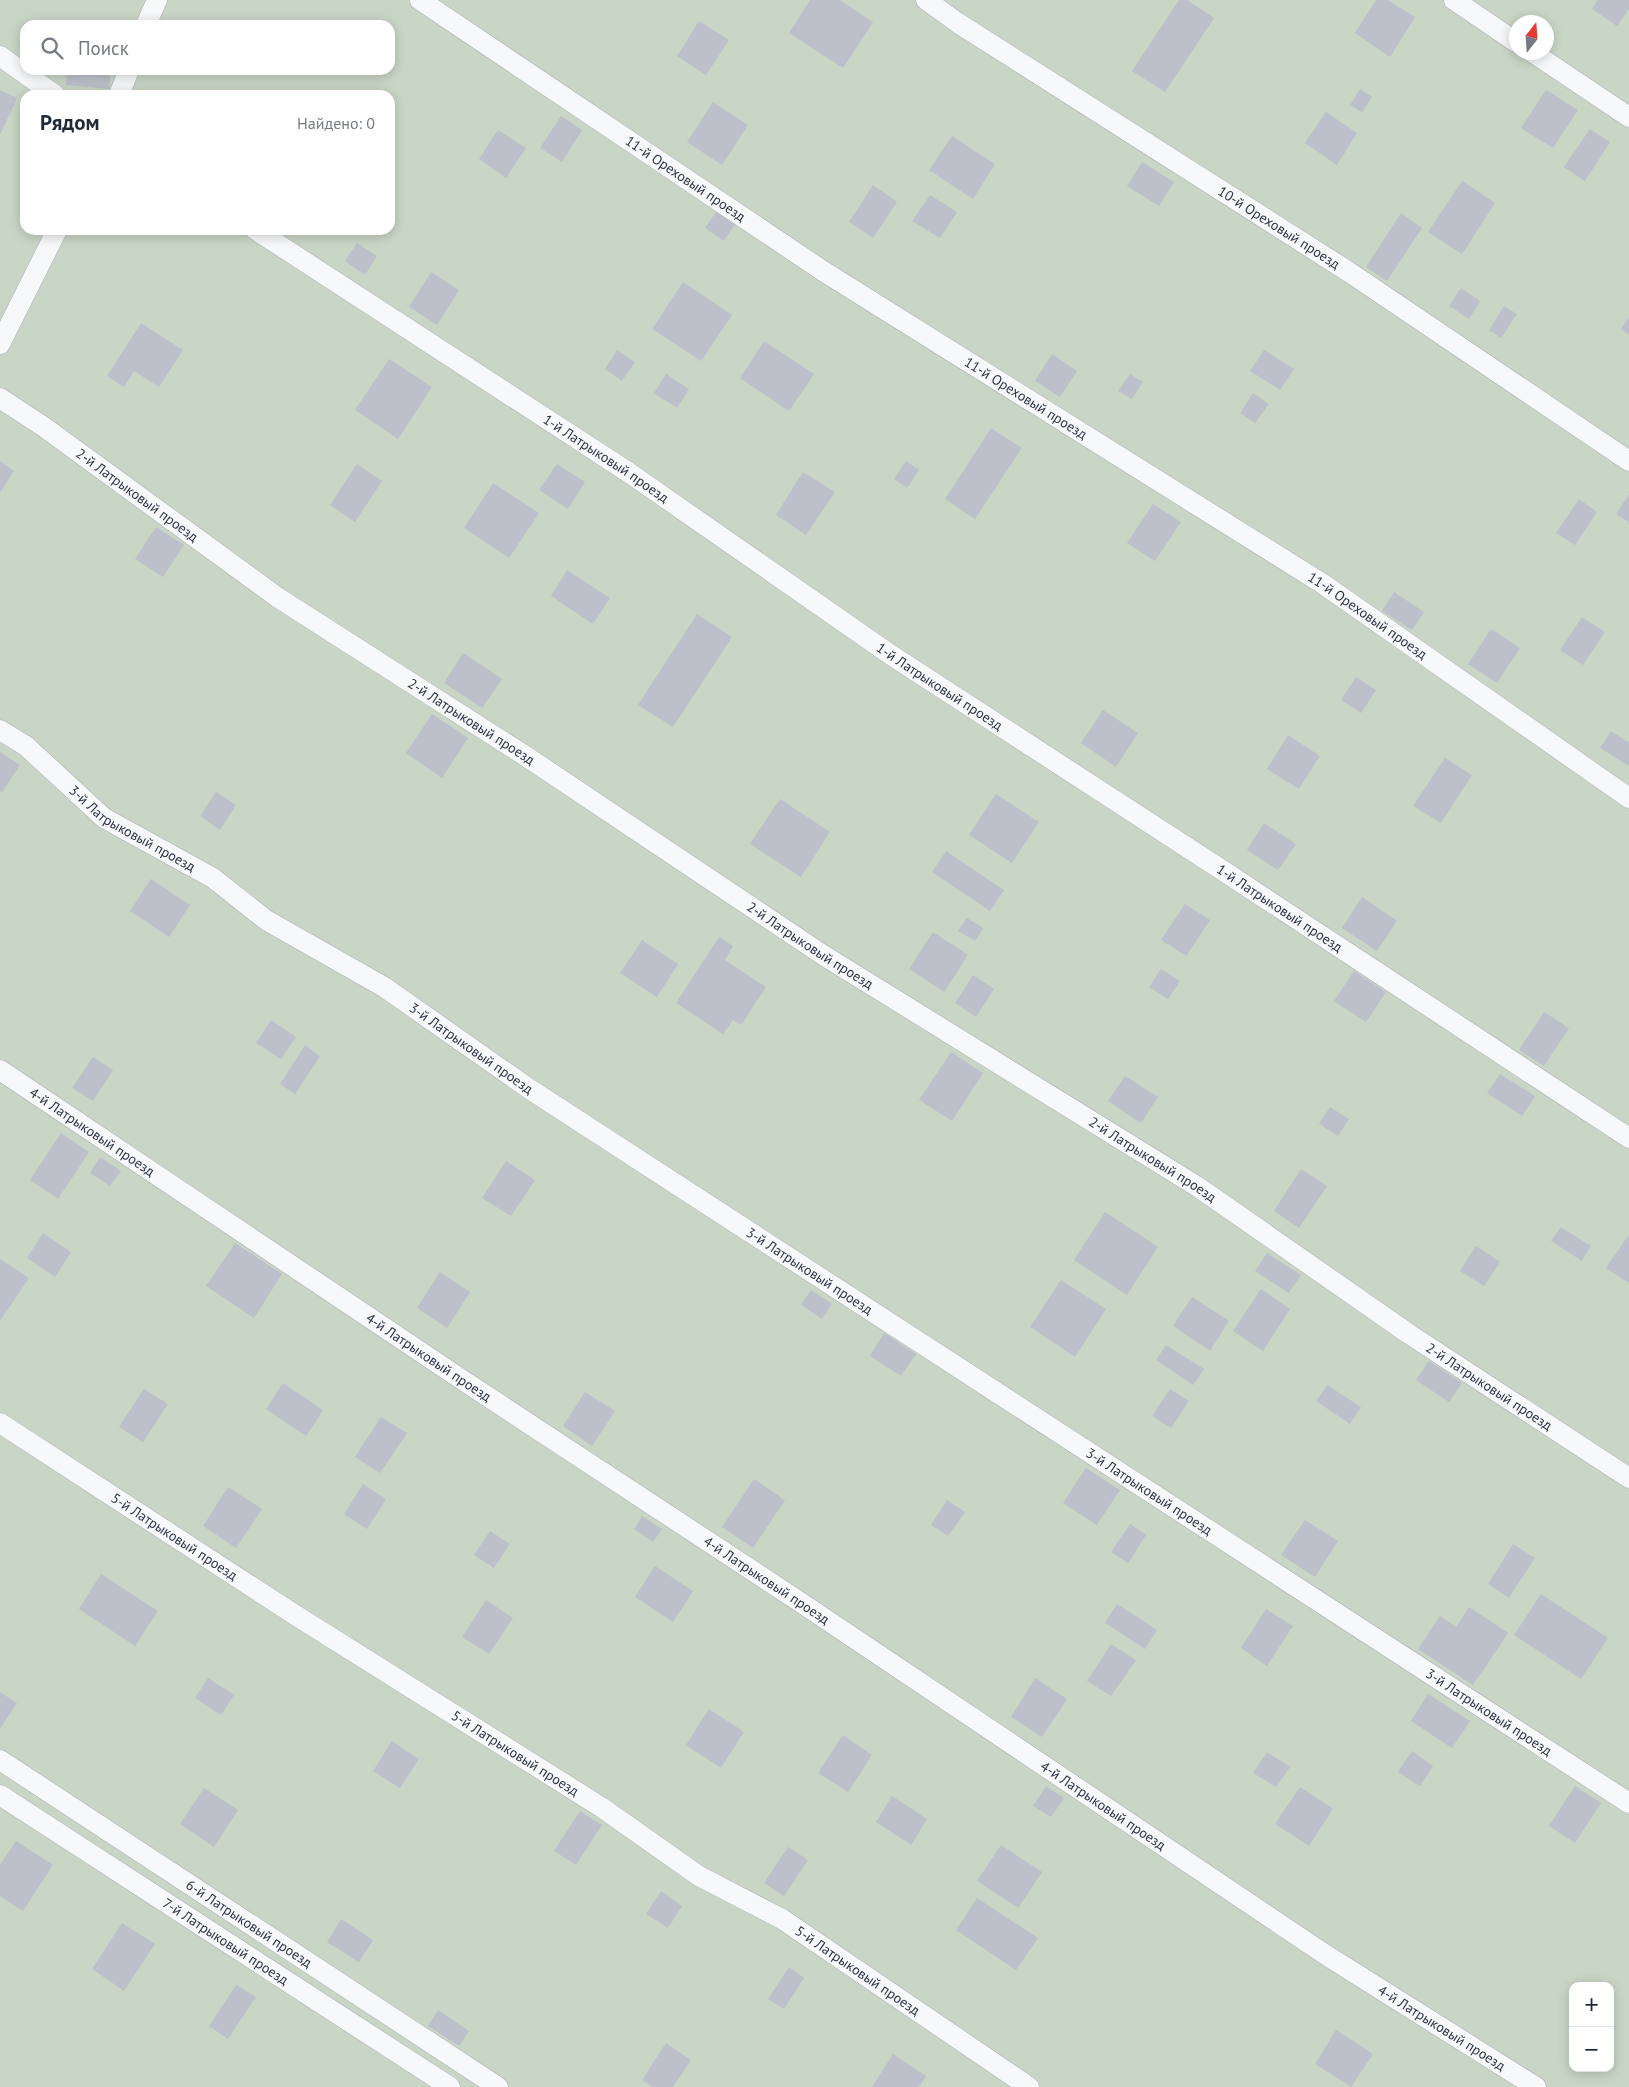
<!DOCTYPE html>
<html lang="ru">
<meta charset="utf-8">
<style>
body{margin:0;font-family:"PT Sans",sans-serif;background:#f2f2f3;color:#1f2937}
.controls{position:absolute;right:15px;bottom:15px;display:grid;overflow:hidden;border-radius:10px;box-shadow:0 2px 12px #0003}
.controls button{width:45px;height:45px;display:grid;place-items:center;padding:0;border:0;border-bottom:1px solid #e0e1e3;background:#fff;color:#1f2937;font:25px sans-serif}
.compass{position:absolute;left:1509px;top:15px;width:45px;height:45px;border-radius:50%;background:#fff;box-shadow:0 2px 12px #0003;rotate:17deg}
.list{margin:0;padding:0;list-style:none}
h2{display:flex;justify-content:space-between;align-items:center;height:65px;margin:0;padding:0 20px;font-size:21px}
h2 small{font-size:16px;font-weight:400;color:#747a83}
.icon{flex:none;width:28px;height:28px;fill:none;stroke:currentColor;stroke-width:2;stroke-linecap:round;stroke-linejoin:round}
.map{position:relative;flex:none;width:1629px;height:2087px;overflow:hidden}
.search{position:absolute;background:#fff;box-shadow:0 2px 12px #0003;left:20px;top:20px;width:375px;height:55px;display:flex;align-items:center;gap:12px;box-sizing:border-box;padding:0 18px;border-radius:15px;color:#747a83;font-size:19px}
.panel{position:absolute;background:#fff;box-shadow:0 2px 12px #0003;left:20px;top:90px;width:375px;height:145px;border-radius:15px}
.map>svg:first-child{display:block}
</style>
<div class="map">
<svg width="1629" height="2087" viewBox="0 0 1629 2087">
<rect width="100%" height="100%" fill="#e4e7ec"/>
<!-- green -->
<path fill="#c9d6c5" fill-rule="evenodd" d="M0,0h1629v2087h-1629zM1516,22h30v30h-30zM25,25h365v45h-365zM25,95h365v135h-365zM1573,1986h37v82h-37z"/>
<!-- building -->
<g fill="#bbc0ca">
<polygon points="810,0 840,0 873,22 843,68 789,33"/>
<polygon points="1179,0 1187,0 1214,18 1165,92 1132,71"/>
<polygon points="1376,0 1388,0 1415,17 1390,57 1355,33"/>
<polygon points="1598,0 1629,0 1629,9 1617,26 1592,9"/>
<polygon points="699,21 729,40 706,75 677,56"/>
<polygon points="67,70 111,70 109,89 66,85"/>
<polygon points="1360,89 1372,97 1362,112 1350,105"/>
<polygon points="0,90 17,98 0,135"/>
<polygon points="1546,90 1578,110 1553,148 1521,128"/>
<polygon points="713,102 748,125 722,165 687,142"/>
<polygon points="1326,112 1357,133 1337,165 1305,143"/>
<polygon points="561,116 582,130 562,162 540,148"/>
<polygon points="1590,129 1610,142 1585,181 1564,167"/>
<polygon points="498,130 526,148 506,178 479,159"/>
<polygon points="952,136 995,164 973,199 929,170"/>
<polygon points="1142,162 1174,182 1159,206 1127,186"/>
<polygon points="1462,181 1495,203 1462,254 1428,232"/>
<polygon points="873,185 897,202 873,238 849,222"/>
<polygon points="930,195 957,212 940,238 912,221"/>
<polygon points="716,212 735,224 724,241 705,228"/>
<polygon points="1401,213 1422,228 1387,281 1366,267"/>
<polygon points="357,243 377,256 365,275 345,261"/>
<polygon points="431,272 459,290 437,325 409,307"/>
<polygon points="683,282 732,315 701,361 652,329"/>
<polygon points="1461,288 1480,301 1469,319 1449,306"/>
<polygon points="1504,306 1517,314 1501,338 1489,330"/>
<polygon points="1629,317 1629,335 1621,329"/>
<polygon points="141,323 183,350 159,387 134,371 124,387 107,376"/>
<polygon points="764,341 814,374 789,411 740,378"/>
<polygon points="617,350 635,362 622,381 605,369"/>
<polygon points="1264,350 1294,369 1280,390 1250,371"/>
<polygon points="1052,354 1077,371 1060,397 1035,381"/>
<polygon points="389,359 432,387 398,439 355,410"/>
<polygon points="666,374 689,389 677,408 654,393"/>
<polygon points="1130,374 1143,382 1132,399 1118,391"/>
<polygon points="1253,393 1269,404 1255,423 1240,413"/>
<polygon points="991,428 1022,448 975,519 945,499"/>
<polygon points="0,461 14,471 0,493"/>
<polygon points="906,461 919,470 907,488 894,479"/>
<polygon points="357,464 382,481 355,522 330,505"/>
<polygon points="557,464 585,482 568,509 539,490"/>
<polygon points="803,472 835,492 806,535 776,515"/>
<polygon points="493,483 539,513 509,558 464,528"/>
<polygon points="1629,494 1629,522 1616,514"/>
<polygon points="1579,499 1597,512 1575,545 1556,533"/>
<polygon points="1153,504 1181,522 1155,561 1127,543"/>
<polygon points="156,527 184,545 163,577 135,559"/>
<polygon points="567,570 610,598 593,624 551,596"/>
<polygon points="1394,592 1424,612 1412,630 1382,611"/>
<polygon points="697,614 732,637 673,727 638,705"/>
<polygon points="1582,617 1605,632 1583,665 1560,650"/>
<polygon points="1491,629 1520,648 1497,683 1468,664"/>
<polygon points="463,653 502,679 482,708 444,683"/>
<polygon points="1356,677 1376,690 1361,713 1341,700"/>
<polygon points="1103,710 1138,733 1116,767 1081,743"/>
<polygon points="432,714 468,738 442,778 406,753"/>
<polygon points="1611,731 1629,743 1629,763 1627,765 1600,748"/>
<polygon points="1288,735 1320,756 1299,789 1267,769"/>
<polygon points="0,752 20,765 2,792 0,791"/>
<polygon points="1445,758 1472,775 1441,823 1413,806"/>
<polygon points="216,792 236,805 220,830 200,816"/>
<polygon points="996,794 1039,822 1012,863 969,835"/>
<polygon points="780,799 830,832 801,877 750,844"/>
<polygon points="1264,823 1296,844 1278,870 1247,850"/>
<polygon points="946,851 1004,890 990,911 932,872"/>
<polygon points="151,879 190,905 169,937 130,911"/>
<polygon points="1362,897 1397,921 1377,951 1342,928"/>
<polygon points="1185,904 1210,920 1186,956 1161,940"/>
<polygon points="967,918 983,928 975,941 958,931"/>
<polygon points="933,932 968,955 944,992 909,969"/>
<polygon points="719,937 733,946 725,960 766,987 741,1025 733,1020 723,1034 676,1003"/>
<polygon points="642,940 678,964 657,997 620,973"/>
<polygon points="1161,969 1180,981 1168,999 1149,987"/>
<polygon points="1354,971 1386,992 1366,1022 1334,1001"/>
<polygon points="973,975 994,989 976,1017 955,1003"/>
<polygon points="1544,1012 1569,1028 1544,1066 1519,1050"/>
<polygon points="271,1020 296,1037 281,1059 256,1043"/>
<polygon points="305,1045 320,1056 295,1094 280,1084"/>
<polygon points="951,1052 983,1073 952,1121 919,1100"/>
<polygon points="93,1057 113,1070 93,1101 72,1088"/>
<polygon points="1500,1074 1535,1096 1522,1116 1487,1093"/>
<polygon points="1125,1076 1158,1097 1141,1123 1108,1101"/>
<polygon points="1330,1107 1349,1119 1338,1136 1319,1124"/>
<polygon points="61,1133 89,1152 58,1199 30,1180"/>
<polygon points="100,1157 121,1171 110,1186 90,1173"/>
<polygon points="506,1161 535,1180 511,1216 482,1198"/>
<polygon points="1301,1169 1327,1186 1299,1228 1274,1211"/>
<polygon points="1105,1212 1158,1247 1127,1295 1074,1260"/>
<polygon points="1561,1227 1591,1246 1582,1261 1551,1241"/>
<polygon points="43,1233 71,1252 55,1277 27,1258"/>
<polygon points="1628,1236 1629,1237 1629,1283 1606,1268"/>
<polygon points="235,1243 282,1274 254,1318 206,1286"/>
<polygon points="1476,1246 1500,1262 1484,1286 1460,1271"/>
<polygon points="1267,1253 1301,1275 1289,1293 1255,1271"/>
<polygon points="0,1259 29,1278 0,1321"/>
<polygon points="440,1272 470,1292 447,1328 417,1308"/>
<polygon points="1061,1280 1106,1309 1075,1357 1030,1327"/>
<polygon points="1261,1289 1290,1309 1263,1351 1233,1331"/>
<polygon points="811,1290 832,1304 822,1319 801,1305"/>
<polygon points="1192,1297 1229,1321 1210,1351 1173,1326"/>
<polygon points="884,1333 916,1354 901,1376 870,1356"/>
<polygon points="1166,1345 1204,1369 1193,1385 1156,1360"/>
<polygon points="1429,1361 1462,1383 1449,1402 1416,1380"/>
<polygon points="283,1383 323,1410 306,1436 266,1409"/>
<polygon points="1327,1385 1361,1407 1350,1424 1316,1401"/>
<polygon points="144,1389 168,1404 143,1442 119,1427"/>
<polygon points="1170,1389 1189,1401 1171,1428 1152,1416"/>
<polygon points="585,1392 615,1411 592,1446 563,1426"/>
<polygon points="381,1417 407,1433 380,1473 355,1457"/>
<polygon points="1086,1468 1120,1490 1097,1525 1063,1503"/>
<polygon points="754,1479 785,1500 753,1548 722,1527"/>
<polygon points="363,1484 386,1499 367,1529 344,1514"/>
<polygon points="228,1487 262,1509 236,1548 203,1526"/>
<polygon points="947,1500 965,1512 948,1536 931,1525"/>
<polygon points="642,1516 662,1529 653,1542 634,1529"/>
<polygon points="1305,1520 1338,1541 1315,1577 1281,1555"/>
<polygon points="1130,1524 1146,1535 1128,1563 1111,1552"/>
<polygon points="490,1531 510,1544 494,1568 474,1555"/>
<polygon points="1513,1544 1535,1558 1509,1598 1488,1584"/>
<polygon points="655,1566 693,1591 673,1622 635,1597"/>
<polygon points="101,1574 158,1611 135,1646 79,1609"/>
<polygon points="1541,1594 1608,1638 1581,1679 1514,1635"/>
<polygon points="486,1600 513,1618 489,1654 462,1637"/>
<polygon points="1117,1604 1157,1630 1145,1649 1105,1623"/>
<polygon points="1469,1607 1508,1633 1473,1685 1418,1649 1440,1616 1456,1627"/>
<polygon points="1266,1609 1293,1626 1267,1666 1241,1648"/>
<polygon points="1111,1644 1136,1660 1111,1696 1087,1681"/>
<polygon points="208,1678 234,1695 221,1715 195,1698"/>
<polygon points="1035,1678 1067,1699 1042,1737 1011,1717"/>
<polygon points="0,1692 17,1703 0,1729"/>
<polygon points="1428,1694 1470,1721 1452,1748 1411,1721"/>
<polygon points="709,1709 744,1732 721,1768 686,1745"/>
<polygon points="843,1735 872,1755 848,1792 818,1773"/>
<polygon points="392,1741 419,1759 400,1788 373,1771"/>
<polygon points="1412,1751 1433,1766 1420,1786 1398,1772"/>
<polygon points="1267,1752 1290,1767 1276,1787 1253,1773"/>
<polygon points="1046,1786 1064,1798 1051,1817 1033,1806"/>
<polygon points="1575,1786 1601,1803 1575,1843 1549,1826"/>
<polygon points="1300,1787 1333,1809 1309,1846 1275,1824"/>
<polygon points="204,1788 238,1810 214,1847 180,1824"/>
<polygon points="892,1796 927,1819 911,1845 876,1822"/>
<polygon points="580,1811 602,1825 576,1865 554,1851"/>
<polygon points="16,1841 53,1865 23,1911 0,1896 0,1865"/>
<polygon points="1001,1845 1042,1872 1018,1908 977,1881"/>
<polygon points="788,1847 808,1860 784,1896 764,1883"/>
<polygon points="661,1891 682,1906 668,1928 646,1914"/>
<polygon points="977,1898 1038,1938 1016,1970 956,1930"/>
<polygon points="341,1919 373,1940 359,1962 327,1942"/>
<polygon points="122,1923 155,1944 124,1991 92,1969"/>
<polygon points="789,1967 804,1978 784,2009 768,1999"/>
<polygon points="236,1985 256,1997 228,2039 209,2026"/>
<polygon points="438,2010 469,2031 459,2046 428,2026"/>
<polygon points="1336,2030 1373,2054 1351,2087 1315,2064"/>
<polygon points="666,2043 691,2060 673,2087 653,2087 642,2080"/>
<polygon points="893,2054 926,2076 919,2087 872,2087"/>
</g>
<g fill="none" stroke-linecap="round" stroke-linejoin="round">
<!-- lane casing -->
<g stroke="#a9aeb7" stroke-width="21">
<g id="lane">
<path id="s1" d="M420,0l403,271 500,313 306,214"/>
<path id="s2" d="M926,0l32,23 391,249 280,189"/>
<polyline points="1454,0 1516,42"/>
<polyline points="146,25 157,0"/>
<polyline points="1532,52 1629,117"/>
<polyline points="0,56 55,95"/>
<polyline points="119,95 129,70"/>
<path id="s3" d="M256,230l372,242 263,183 334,217 404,266"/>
<polyline points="0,344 57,230"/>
<path id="s4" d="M0,398l44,29 233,170 250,160 296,198 375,232 211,147 220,144"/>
<path id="s5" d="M0,730l26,16 78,72 109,60 53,42 118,67 144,101 1101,715"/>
<path id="s6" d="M0,1070l464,311 336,221 526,353 210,132"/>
<path id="s7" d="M0,1423l292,190 309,194 98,69 83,43 247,168"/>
<path id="s8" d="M0,1760l498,327"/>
<path id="s9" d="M0,1795l450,292"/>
</g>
</g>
<!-- lane -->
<use href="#lane" stroke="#f7f8fa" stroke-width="20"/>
</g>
<g text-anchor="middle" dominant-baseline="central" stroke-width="5" stroke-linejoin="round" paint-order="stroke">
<!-- street labels -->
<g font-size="14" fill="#2b3445" stroke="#f4f6f9">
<text stroke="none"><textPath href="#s1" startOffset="320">11-й Ореховый проезд</textPath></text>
<text stroke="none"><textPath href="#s2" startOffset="420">10-й Ореховый проезд</textPath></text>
<text stroke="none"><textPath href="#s1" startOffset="725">11-й Ореховый проезд</textPath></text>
<text stroke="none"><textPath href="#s3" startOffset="418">1-й Латрыковый проезд</textPath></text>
<text stroke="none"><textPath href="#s4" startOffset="168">2-й Латрыковый проезд</textPath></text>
<text stroke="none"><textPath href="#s1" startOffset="1130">11-й Ореховый проезд</textPath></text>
<text stroke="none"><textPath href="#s3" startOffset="822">1-й Латрыковый проезд</textPath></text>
<text stroke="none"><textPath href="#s4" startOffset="572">2-й Латрыковый проезд</textPath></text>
<text stroke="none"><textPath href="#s5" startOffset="166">3-й Латрыковый проезд</textPath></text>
<text stroke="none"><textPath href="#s3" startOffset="1228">1-й Латрыковый проезд</textPath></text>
<text stroke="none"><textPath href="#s4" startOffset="978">2-й Латрыковый проезд</textPath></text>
<text stroke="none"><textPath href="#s5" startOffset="571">3-й Латрыковый проезд</textPath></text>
<text stroke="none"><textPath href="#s6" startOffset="111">4-й Латрыковый проезд</textPath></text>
<text stroke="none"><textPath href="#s4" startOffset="1382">2-й Латрыковый проезд</textPath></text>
<text stroke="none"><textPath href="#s5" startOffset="976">3-й Латрыковый проезд</textPath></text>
<text stroke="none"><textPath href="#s6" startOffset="516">4-й Латрыковый проезд</textPath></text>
<text stroke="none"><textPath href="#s4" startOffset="1788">2-й Латрыковый проезд</textPath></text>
<text stroke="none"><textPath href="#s5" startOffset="1381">3-й Латрыковый проезд</textPath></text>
<text stroke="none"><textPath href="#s7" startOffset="208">5-й Латрыковый проезд</textPath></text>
<text stroke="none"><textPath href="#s6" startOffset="921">4-й Латрыковый проезд</textPath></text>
<text stroke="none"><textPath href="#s5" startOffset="1786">3-й Латрыковый проезд</textPath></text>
<text stroke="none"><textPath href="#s7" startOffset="612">5-й Латрыковый проезд</textPath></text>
<text stroke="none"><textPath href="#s6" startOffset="1326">4-й Латрыковый проезд</textPath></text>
<text stroke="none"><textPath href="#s8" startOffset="298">6-й Латрыковый проезд</textPath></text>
<text stroke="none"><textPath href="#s9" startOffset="269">7-й Латрыковый проезд</textPath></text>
<text stroke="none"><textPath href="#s7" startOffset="1018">5-й Латрыковый проезд</textPath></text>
<text stroke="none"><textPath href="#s6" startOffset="1731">4-й Латрыковый проезд</textPath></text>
</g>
</g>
</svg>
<div class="controls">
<button>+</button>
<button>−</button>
</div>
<svg class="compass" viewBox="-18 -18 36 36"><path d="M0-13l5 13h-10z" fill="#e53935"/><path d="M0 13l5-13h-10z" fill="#747a83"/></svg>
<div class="search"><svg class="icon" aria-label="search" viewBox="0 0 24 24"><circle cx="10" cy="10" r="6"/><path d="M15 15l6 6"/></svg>Поиск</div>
<section class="panel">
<h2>Рядом<small>Найдено: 0</small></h2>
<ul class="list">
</ul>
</section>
</div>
